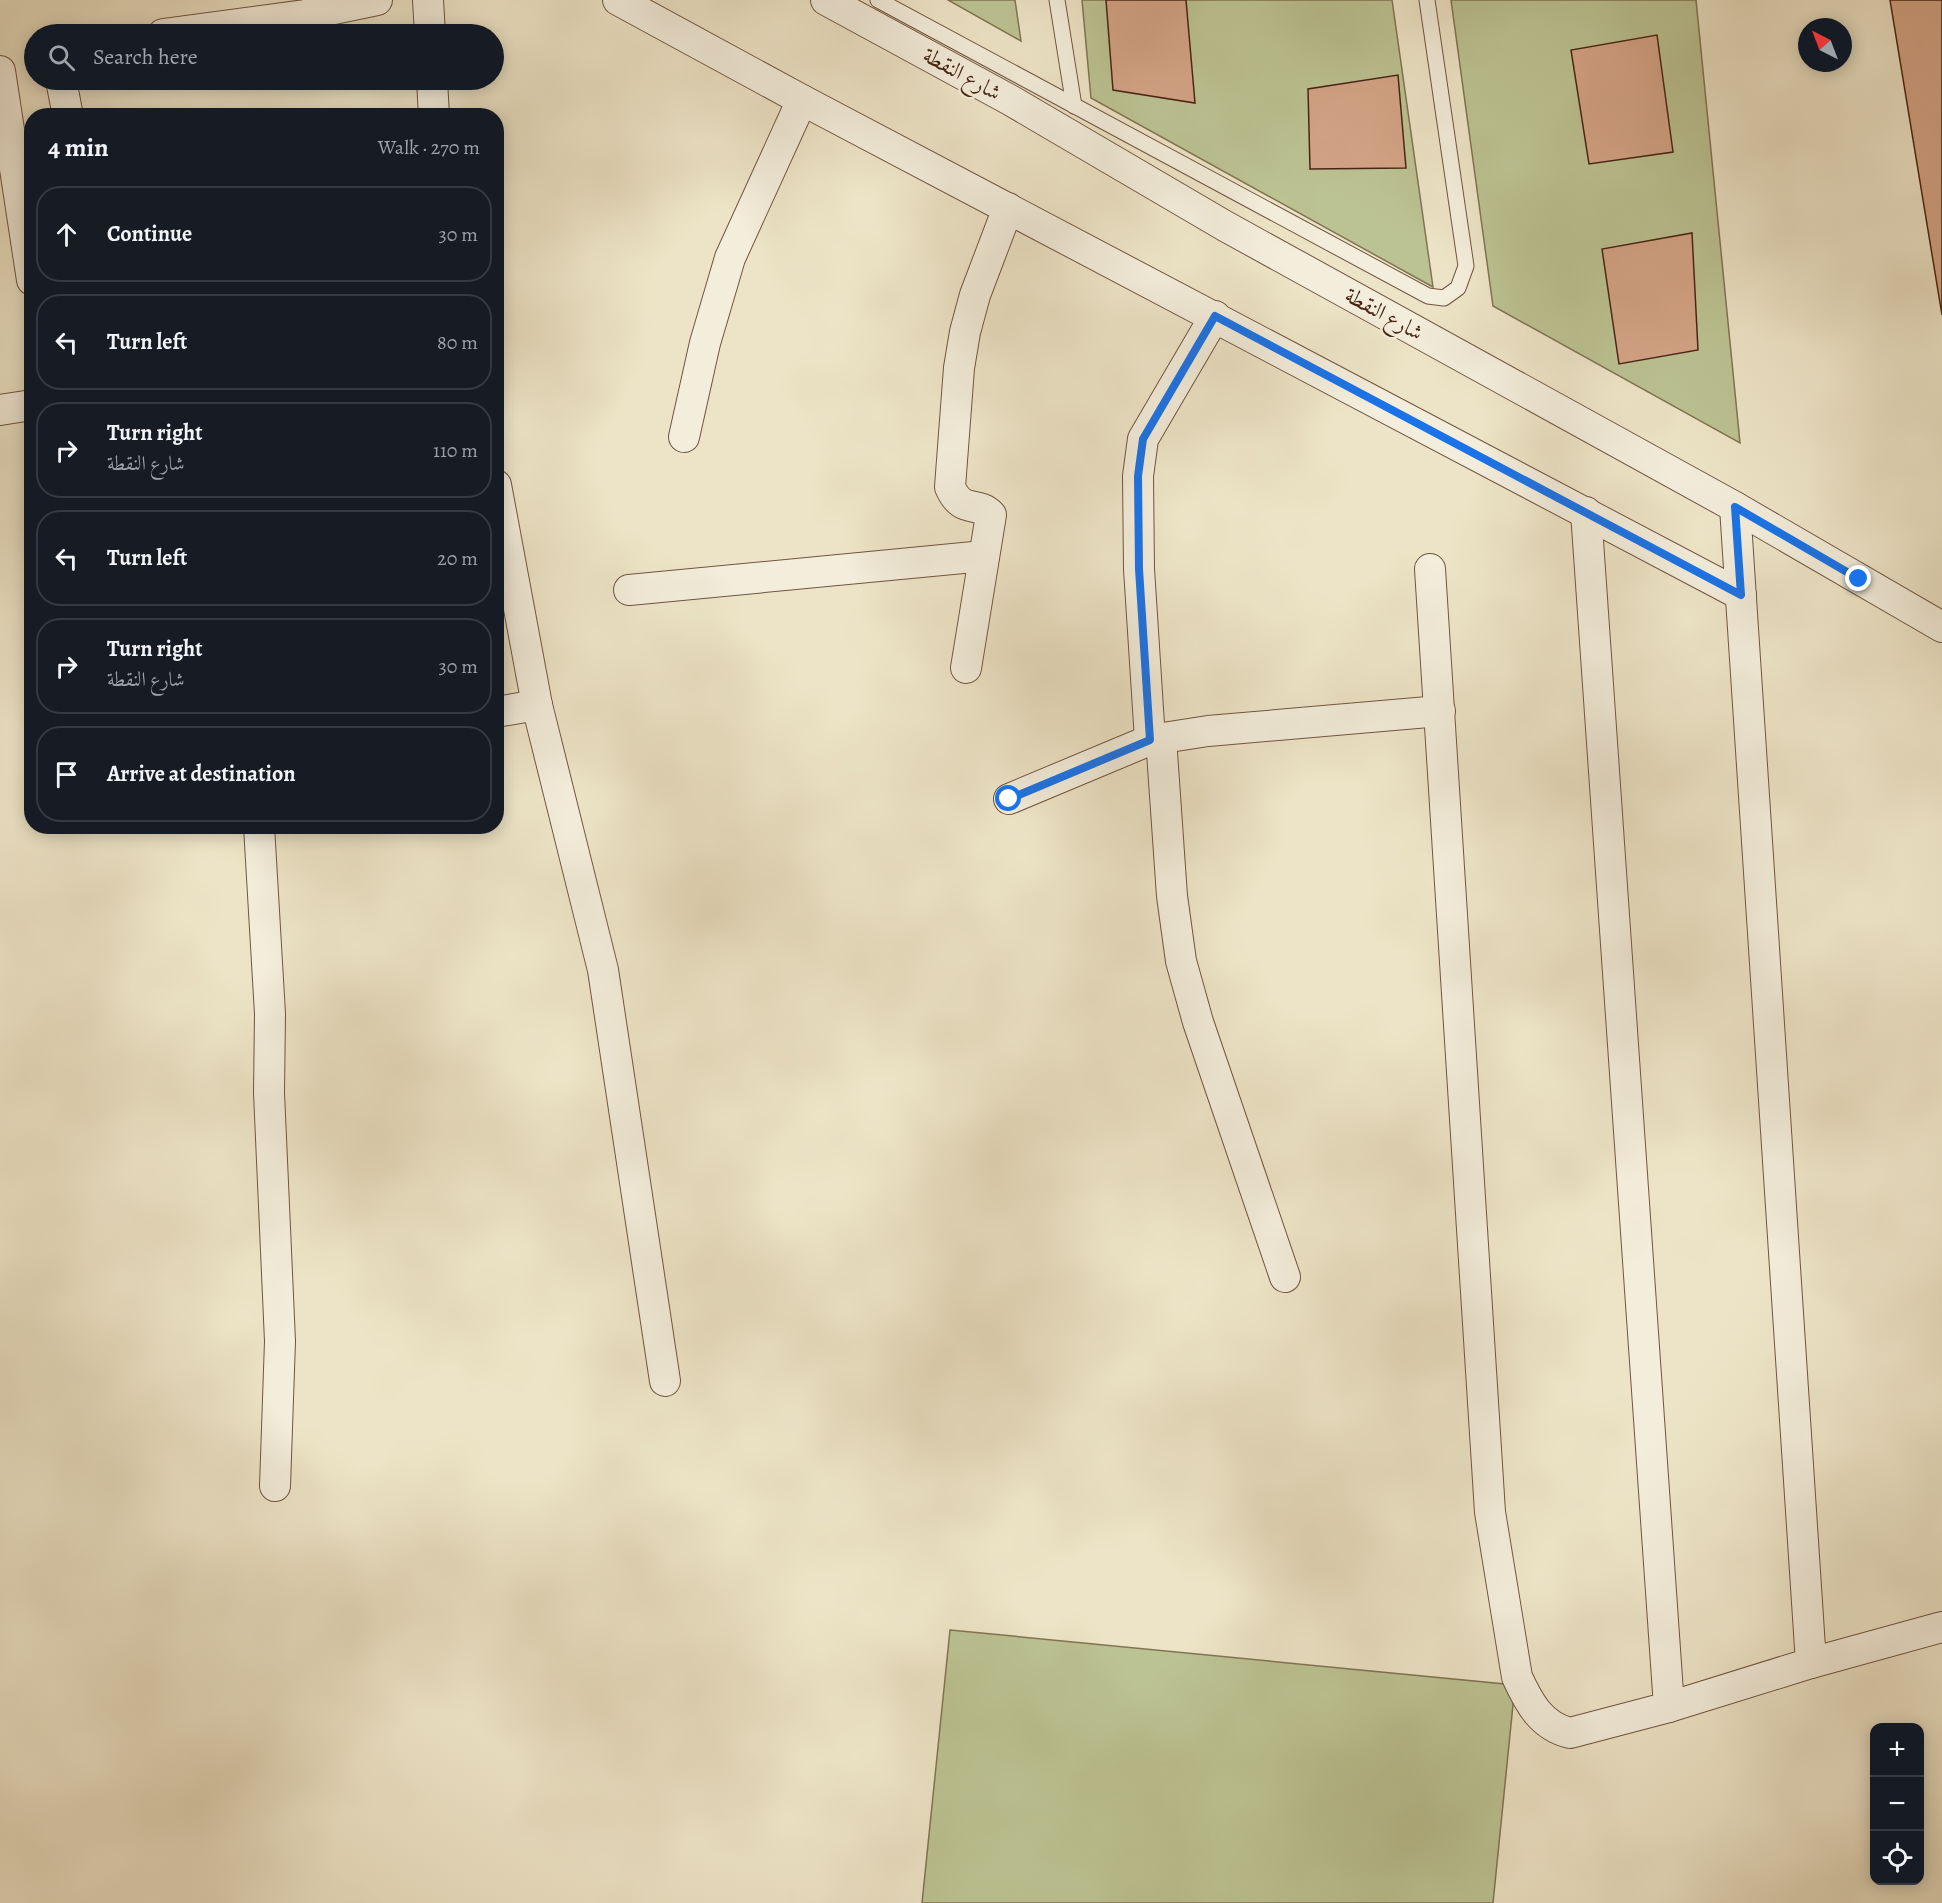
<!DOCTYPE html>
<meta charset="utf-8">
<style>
body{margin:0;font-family:Alegreya,Amiri,serif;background:#242831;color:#f1f3f6}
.controls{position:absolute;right:18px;bottom:18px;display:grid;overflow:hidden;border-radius:12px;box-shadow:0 3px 15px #0003}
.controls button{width:54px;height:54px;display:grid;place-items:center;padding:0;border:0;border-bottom:2px solid #363941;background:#171b24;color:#f1f3f6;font:30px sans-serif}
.compass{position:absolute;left:1798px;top:18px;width:54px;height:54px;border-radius:50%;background:#171b24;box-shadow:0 3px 15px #0003;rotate:318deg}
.stop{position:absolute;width:18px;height:18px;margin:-14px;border:4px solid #1a73e8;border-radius:50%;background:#fff}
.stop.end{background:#1a73e8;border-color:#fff;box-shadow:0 2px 6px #0008}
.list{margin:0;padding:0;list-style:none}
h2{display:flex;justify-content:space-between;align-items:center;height:78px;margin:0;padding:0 24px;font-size:26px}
h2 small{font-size:20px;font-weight:400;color:#9ea1a6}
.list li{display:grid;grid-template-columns:39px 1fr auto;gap:18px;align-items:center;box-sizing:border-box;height:96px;margin:0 12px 12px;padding:0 12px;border:2px solid #363941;border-radius:24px}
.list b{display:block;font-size:22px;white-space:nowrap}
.list p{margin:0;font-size:20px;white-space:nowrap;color:#9ea1a6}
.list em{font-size:20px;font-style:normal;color:#9ea1a6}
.icon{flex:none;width:33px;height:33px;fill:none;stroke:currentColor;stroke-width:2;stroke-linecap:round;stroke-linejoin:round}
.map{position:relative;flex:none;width:1942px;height:1903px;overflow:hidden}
.search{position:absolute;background:#171b24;box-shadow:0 3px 15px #0003;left:24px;top:24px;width:480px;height:66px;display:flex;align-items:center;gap:15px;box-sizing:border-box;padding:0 21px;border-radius:33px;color:#9ea1a6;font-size:22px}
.panel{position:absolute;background:#171b24;box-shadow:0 3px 15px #0003;left:24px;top:108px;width:480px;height:726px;border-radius:24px}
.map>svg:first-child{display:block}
</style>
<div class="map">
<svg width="1942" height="1903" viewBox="0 0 1942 1903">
<rect width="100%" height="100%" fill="#ede4c7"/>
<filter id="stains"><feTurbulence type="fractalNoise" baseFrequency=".00333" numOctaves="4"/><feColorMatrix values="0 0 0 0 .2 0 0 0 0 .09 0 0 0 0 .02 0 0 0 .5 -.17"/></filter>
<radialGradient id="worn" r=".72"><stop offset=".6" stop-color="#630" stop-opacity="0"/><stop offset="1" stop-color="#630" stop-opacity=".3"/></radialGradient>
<!-- green -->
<g fill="#bcc393" stroke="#827453" stroke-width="1.5">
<polygon points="948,0 1015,0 1021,41"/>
<polygon points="1082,0 1392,0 1433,287 1091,98"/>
<polygon points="1451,0 1696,0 1740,443 1493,306"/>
<polygon points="950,1630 1515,1685 1493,1903 922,1903"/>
</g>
<!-- building -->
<g fill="#d4a487" stroke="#482513" stroke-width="1.5">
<polygon points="1106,0 1186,0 1195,103 1113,90"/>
<polygon points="1890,0 1942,0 1942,315"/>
<polygon points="1657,35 1673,152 1589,164 1571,50"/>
<polygon points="1398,75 1406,168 1310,169 1308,89"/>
<polygon points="1692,233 1698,350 1619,364 1602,249"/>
</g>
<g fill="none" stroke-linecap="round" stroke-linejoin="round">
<!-- lane casing -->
<g stroke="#715540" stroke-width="17">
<g id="lane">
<polyline points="878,0 1428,296 1444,298 1458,288 1466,266 1427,0"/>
<polyline points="1057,0 1074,106"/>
</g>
</g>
<!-- street casing -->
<g stroke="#715540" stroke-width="32">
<g id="street">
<polyline points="428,0 430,34"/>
<polyline points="618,0 802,100 1741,595"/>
<polyline points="826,0 1010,100 1225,226 1735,507 1942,627"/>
<polyline points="163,34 305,15 377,0"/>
<polyline points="0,71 32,280"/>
<polyline points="61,80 68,116"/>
<polyline points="432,80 434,116"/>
<polyline points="0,410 32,405"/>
<polyline points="684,437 705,343 730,258 802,100"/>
<polyline points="496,485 537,705 603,970 665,1381"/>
<polyline points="1735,507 1811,1663"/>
<polyline points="1586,512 1669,1707"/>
<path d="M1430,569l60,943 27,165c12,26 24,49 53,56l99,-26 142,-44 131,-36"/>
<polyline points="629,590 984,556"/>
<path d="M966,668l25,-153c-14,-15 -29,0 -41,-28l9,-119 6,-36 10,-37 33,-87"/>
<polyline points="496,712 537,705"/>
<polyline points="1161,738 1172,896 1181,961 1198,1022 1285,1277"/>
<polyline points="1150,740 1139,569 1138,476 1143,439 1215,316"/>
<polyline points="1009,799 1150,740 1208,731 1440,711"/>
<polyline points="259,826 270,1014 269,1093 280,1341 275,1486"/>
</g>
</g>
<!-- lane -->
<use href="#lane" stroke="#f3eddb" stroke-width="15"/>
<!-- street -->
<use href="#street" stroke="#f3eddb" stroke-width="30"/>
</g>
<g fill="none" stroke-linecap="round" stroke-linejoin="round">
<!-- route -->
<polyline stroke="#1a73e8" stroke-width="8" points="1009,799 1150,740 1139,569 1138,476 1143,439 1215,316 1741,595 1735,507 1859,579"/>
</g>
<g text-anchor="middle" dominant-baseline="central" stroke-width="5" stroke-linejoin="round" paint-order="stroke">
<!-- street labels -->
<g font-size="22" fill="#482513" stroke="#f3eddb">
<text transform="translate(962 74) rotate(29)">شارع النقطة</text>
<text transform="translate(1384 314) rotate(29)">شارع النقطة</text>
</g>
</g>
<rect width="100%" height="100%" filter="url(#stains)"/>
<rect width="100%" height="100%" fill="url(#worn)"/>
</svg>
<div class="controls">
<button>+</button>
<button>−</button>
<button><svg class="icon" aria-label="locate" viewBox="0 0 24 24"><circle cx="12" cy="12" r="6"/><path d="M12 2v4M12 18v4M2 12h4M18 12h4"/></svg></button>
</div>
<svg class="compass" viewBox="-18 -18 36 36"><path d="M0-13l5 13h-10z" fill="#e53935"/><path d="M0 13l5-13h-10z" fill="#9ea1a6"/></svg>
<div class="stop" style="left:1009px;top:799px"></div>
<div class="stop end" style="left:1859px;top:579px"></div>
<div class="search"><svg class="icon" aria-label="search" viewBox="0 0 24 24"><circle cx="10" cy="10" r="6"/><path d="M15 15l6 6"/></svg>Search here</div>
<section class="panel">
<h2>4 min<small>Walk · 270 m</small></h2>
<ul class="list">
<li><svg class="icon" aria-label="ahead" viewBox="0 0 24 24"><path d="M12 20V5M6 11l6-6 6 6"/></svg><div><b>Continue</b></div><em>30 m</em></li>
<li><svg class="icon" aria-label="left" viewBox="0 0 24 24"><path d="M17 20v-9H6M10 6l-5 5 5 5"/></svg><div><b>Turn left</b></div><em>80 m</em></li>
<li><svg class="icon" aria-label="right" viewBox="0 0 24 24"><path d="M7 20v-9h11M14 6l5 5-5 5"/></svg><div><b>Turn right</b><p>شارع النقطة</p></div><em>110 m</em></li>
<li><svg class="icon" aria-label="left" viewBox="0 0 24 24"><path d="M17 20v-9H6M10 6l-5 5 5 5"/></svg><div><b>Turn left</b></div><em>20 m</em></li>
<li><svg class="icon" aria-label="right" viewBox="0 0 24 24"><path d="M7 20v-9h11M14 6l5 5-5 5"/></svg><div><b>Turn right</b><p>شارع النقطة</p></div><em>30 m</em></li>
<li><svg class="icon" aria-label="arrive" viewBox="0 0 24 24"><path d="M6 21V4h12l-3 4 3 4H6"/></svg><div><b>Arrive at destination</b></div></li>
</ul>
</section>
</div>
